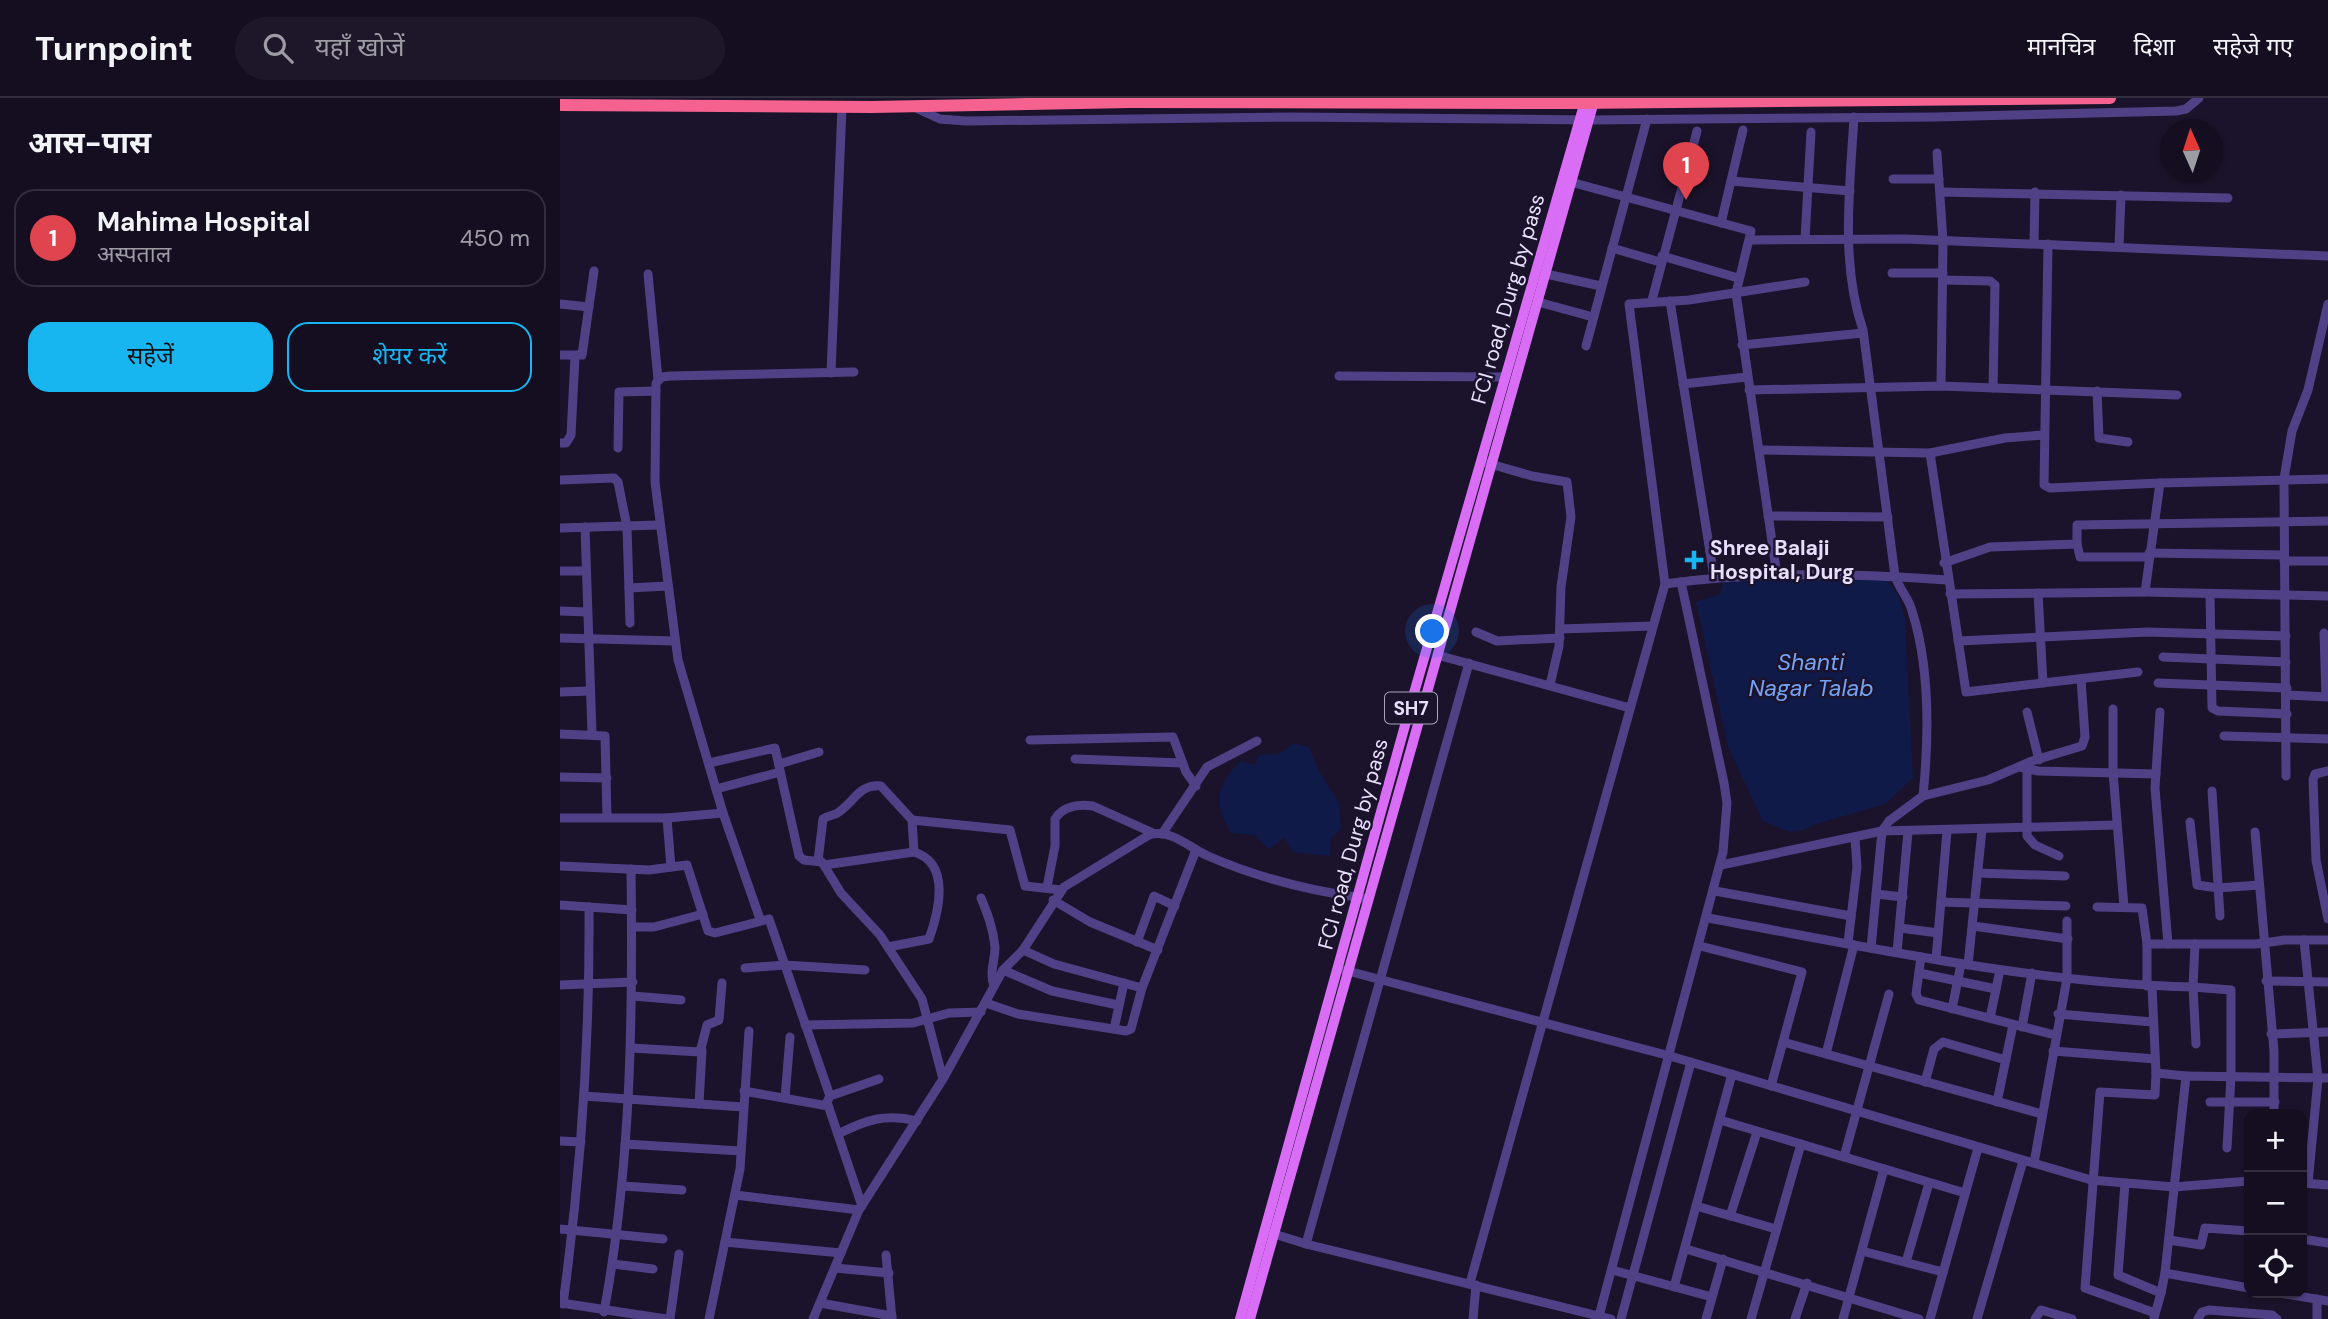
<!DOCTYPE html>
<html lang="hi">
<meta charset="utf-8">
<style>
body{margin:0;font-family:"DM Sans","Noto Sans Devanagari",sans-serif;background:#1d1729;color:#f1f3f6}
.controls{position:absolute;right:21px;bottom:21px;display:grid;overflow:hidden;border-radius:14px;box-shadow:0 2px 5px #0004}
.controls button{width:63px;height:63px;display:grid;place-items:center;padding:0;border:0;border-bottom:2px solid #332e3e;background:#140e20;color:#f1f3f6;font:35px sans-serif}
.compass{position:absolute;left:1600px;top:21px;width:63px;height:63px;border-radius:50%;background:#140e20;box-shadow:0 2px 5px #0004;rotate:357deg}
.you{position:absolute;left:873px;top:534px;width:24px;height:24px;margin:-18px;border:5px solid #fff;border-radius:50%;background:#1a73e8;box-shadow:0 0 0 10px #1a73e833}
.badge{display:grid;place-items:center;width:46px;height:46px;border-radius:50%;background:#17b6f1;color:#fff;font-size:23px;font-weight:700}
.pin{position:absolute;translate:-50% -58px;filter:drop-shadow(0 2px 4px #0008)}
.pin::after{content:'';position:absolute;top:37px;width:24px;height:21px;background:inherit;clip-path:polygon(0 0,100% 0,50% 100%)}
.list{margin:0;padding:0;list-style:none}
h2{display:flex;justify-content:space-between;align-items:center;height:91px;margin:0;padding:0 28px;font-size:30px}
h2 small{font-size:23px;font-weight:400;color:#9d9ca5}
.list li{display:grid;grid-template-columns:46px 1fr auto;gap:21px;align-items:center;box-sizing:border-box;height:98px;margin:0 14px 14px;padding:0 14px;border:2px solid #332e3e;border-radius:21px}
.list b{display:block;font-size:26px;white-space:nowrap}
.list p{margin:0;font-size:23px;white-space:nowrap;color:#9d9ca5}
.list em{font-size:23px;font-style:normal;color:#9d9ca5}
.actions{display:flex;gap:14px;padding:21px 28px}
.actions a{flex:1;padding:16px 0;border:2px solid #17b6f1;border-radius:21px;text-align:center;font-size:24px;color:#17b6f1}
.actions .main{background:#17b6f1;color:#111}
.icon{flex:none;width:38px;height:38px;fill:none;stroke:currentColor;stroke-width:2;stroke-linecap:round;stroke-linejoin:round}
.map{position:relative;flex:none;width:1768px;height:1221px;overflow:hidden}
header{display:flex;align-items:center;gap:42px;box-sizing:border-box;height:98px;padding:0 35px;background:#140e20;border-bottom:2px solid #332e3e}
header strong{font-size:33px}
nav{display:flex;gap:38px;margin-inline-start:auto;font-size:24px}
.search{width:490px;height:63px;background:#1d1729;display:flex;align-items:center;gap:18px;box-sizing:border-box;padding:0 24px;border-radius:38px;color:#9d9ca5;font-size:26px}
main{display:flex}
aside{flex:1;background:#140e20}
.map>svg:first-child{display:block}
</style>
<header>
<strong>Turnpoint</strong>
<div class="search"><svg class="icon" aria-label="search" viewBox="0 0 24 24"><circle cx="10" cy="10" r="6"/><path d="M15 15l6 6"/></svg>यहाँ खोजें</div>
<nav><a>मानचित्र</a><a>दिशा</a><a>सहेजे गए</a></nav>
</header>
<main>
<aside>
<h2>आस-पास<small></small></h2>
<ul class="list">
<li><span class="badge" style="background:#e0444e">1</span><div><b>Mahima Hospital</b><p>अस्पताल</p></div><em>450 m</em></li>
</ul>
<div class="actions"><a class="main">सहेजें</a><a>शेयर करें</a></div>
</aside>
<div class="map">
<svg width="1768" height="1221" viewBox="0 0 1768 1221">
<rect width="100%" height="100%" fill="#1b132b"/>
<!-- water -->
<g fill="#0f1a48">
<polygon points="1223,481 1327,482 1339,499 1345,521 1353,680 1325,706 1253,727 1243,732 1229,734 1203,723 1168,649 1136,504 1160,496 1164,483"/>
<path d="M734,645l15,4 9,22 21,34 2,25 -10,10 -1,18 -36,-4 -10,-14 -15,11 -15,-14 -23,-2c-18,-31 -15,-46 9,-72l15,4 4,-10 20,-1z"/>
</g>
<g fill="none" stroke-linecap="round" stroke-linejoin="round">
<!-- minor -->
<g stroke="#504187" stroke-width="9">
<polyline points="356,10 380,21 406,23 731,19 1029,22 1375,19 1616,13 1626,11 1639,0"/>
<path d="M1294,19c-4,69 -14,147 9,213l32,246c4,13 14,22 17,35 18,56 17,126 11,185l-34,25 -7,10 -11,117"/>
<polyline points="1377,55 1383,143 1381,288"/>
<polyline points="1333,81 1379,81"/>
<polyline points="1007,83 1191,133 1176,195 1217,478"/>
<polyline points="1171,83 1290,93"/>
<polyline points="1381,94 1668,100"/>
<polyline points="1161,125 1183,32"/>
<polyline points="1245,141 1251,34"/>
<polyline points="1191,142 1345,141 1768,158"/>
<polyline points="1474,145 1475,94"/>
<polyline points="1488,146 1484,387 1490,390 1600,385 1585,494 1768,498"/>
<polyline points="1559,149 1561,97"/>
<polyline points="1052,150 1100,164"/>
<polyline points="1102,158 1178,180"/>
<polyline points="1332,175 1383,175"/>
<polyline points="88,176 98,281"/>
<polyline points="986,176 1041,188"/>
<polyline points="1383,182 1430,183 1435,187 1433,290"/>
<polyline points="1092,202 1137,33"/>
<polyline points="1110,203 1154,479"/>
<polyline points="978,204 1033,219"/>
<polyline points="0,206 29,209"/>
<polyline points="1182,247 1303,235"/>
<polyline points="1026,248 1087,21"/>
<polyline points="0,257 22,257 34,173"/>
<polyline points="271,275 282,9"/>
<polyline points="779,278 946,279"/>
<polyline points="1123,286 1187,279"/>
<polyline points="1189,292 1381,288 1617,297"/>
<polyline points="1537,293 1539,340 1568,344"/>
<polyline points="0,345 6,345 11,337 15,259"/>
<polyline points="58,350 59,294 96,293"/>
<polyline points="1199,352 1370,355 1445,340 1483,337"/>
<polyline points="1370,355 1406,594 1578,574"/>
<polyline points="927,365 972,378 1007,384 1011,419 1001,489 999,548 990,587"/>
<polyline points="0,382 54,380 58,384 67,429 70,525"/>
<polyline points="1600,385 1768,381"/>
<polyline points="1208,418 1328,419"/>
<polyline points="25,429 32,636"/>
<polyline points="0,430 99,427"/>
<polyline points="1517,446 1520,459 1588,459"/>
<polyline points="1589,455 1724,457"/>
<polyline points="1724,463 1768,463"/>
<polyline points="1384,465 1430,449 1517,446 1517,427 1768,423"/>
<polyline points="0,473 26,473"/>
<path d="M1105,486c92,-13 188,-11 282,-4"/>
<polyline points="69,490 107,488"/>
<polyline points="1478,495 1483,585"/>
<polyline points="1390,496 1585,494"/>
<polyline points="1650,496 1652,610 1658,613 1727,616"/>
<polyline points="0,513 27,514"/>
<polyline points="1000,531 1093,528"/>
<polyline points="916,534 937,543 1000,540"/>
<polyline points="1764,535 1766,598"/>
<polyline points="0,540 115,543"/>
<polyline points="1398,543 1587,534 1726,538"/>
<polyline points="877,557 1070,610"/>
<polyline points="1603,559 1726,564"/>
<polyline points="1598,585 1727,590"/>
<polyline points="0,594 30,593"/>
<polyline points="1727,597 1768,599"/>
<polyline points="1553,611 1553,674 1564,809"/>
<polyline points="1467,614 1479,662"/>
<polyline points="1600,614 1595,690 1608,846"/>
<polyline points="0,636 45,638 47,719"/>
<polyline points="1664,638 1768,641"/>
<polyline points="470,642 613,639 626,674 636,688"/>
<polyline points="515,661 622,665"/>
<polyline points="149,665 215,650 239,758 244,762 262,764 281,795 320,837 362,901 383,981"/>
<polyline points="219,666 259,654"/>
<polyline points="1460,669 1478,673 1596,676"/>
<polyline points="1467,671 1467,738 1475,747 1499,758"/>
<polyline points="1768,673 1755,676 1753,682 1756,762 1768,821"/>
<polyline points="1726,678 1724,381 1732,333 1748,292 1768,206"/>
<polyline points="0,679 47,680"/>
<polyline points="156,691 220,674"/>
<polyline points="1652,693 1660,818"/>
<polyline points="1363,698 1428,682 1472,663 1522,648 1525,639 1521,581"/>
<polyline points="0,720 107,720 163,715"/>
<polyline points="107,720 111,769"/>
<polyline points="352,722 450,732 465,788 501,792"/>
<polyline points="1630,724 1637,787 1658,790 1699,787"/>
<polyline points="1695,734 1714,953 1714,1016"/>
<polyline points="602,736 647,669 697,643"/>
<path d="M258,763l5,-42c5,-4 11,-3 16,-7 16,-11 20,-28 42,-26l31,34 2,32"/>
<path d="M264,767l90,-13c37,11 25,59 15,87l-41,8"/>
<polyline points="1161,767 1322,733 1556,727"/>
<polyline points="0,768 89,772 127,767 148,833 155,835 209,821 270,998"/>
<polyline points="1418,775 1505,778"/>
<path d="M487,789l8,-41v-27c8,-13 24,-15 38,-13l60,27"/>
<polyline points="1155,793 1291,818"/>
<polyline points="1316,796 1343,799"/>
<path d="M421,800c7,17 12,30 14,49 0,14 -6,25 -1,39"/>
<polyline points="493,802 530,824 598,852"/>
<polyline points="1381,804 1506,808"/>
<polyline points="0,807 72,812"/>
<polyline points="1537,809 1582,810 1587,846"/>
<path d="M1148,820c160,29 322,65 485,69l2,-43"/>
<polyline points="200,821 163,715 118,562 95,384 96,285 102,279 110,278 294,274"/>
<polyline points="1413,828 1508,841"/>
<polyline points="72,829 94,829 143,816"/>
<polyline points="1340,830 1378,835"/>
<polyline points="1744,842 1758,981 1748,1085"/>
<polyline points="577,844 594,798 615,808"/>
<polyline points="1288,845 1297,769 1295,740"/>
<polyline points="1140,848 1242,874 1211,988"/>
<polyline points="463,852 494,866 582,890"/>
<polyline points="1337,854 1348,734"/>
<polyline points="1361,859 1356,896 1359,902 1495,937"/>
<polyline points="1376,861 1387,733"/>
<polyline points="1408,867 1422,732"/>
<polyline points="185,870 225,867 305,872"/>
<polyline points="443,872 492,893 558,907"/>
<polyline points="784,872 1110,958 1531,1082 1614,1089 1689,1083"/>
<polyline points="1359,875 1436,891"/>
<polyline points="1706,883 1768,884"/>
<polyline points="0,887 73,884"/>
<polyline points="1587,888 1587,846 1696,846 1725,842 1768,842"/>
<polyline points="1592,888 1596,975"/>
<polyline points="73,898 121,902"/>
<polyline points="426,905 458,916 566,933 571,931 582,890 636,752"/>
<polyline points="1392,911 1401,866"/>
<polyline points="1498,916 1593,924"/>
<polyline points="1430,920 1440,872"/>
<polyline points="245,927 353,925 389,915 421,914"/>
<polyline points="1462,929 1472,875"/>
<polyline points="554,931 564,885"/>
<polyline points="1711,936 1768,934"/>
<polyline points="1223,944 1482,1016"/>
<polyline points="1636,946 1633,889 1671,892 1671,978 1667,1050"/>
<polyline points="71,950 140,954 147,927 159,922 162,885"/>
<polyline points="1493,953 1595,961"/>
<polyline points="1266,956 1294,847"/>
<polyline points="1365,984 1374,951 1383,944 1446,962"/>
<polyline points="184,993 268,1008"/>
<polyline points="24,998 183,1009"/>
<polyline points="225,1000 230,939"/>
<polyline points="1437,1004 1453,927"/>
<polyline points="1650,1004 1715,1004"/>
<polyline points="139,1006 142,952"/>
<polyline points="1160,1022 1405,1095"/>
<path d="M278,1036c28,-14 47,-21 79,-13"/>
<polyline points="0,1043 21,1044"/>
<polyline points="65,1046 181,1053"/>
<polyline points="1284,1059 1329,896"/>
<polyline points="1474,1065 1507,880 1507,823"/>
<polyline points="1565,1085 1558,1177 1601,1195 1605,1175"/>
<polyline points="1742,1085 1768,1087"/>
<polyline points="63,1088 122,1092"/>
<polyline points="175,1097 299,1112"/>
<polyline points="302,1108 267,1004 270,998 319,981"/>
<polyline points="1136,1108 1216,1131"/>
<polyline points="1170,1118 1197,1034"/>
<polyline points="0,1131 103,1141"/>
<polyline points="708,1134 746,1146 1051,1221"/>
<polyline points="1742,1141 1768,1145"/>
<polyline points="1609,1142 1641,1147 1645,1130 1689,1133"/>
<polyline points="165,1144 281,1155"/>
<polyline points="746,1146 909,565"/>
<polyline points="1126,1151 1359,1221"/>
<polyline points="1302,1153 1383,1174"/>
<polyline points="326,1157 332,1221"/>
<polyline points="1346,1164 1369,1085"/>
<polyline points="53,1166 93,1171"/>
<polyline points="275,1170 329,1175"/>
<polyline points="1052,1172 1152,1199"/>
<polyline points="910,1185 1105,486 1069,206 1129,202 1245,184"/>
<polyline points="1114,1189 1172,976"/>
<polyline points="1689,1190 1605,1175 1626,978 1768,980"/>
<polyline points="1720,1195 1768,1203"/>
<polyline points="1,1205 106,1221"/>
<polyline points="260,1205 332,1218"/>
<path d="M3,1206c18,-132 27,-264 26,-397"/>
<path d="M44,1214c27,-146 29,-294 27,-443"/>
<polyline points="1595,1215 1525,1190 1540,994 1595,997 1596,975 1626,978"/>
<polyline points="1039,1218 1163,754 1167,705 1164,685 1121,484"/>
<polyline points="1594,1220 1601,1195"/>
<polyline points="110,1221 119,1156"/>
<polyline points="149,1221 180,1071 189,933"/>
<path d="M253,1221l46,-109 84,-131 60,-109 20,-20 41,-63 85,-52c21,-7 41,13 59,21 48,21 103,35 155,42"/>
<polyline points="913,1221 916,1187"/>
<polyline points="1061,1221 1131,964"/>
<polyline points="1146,1221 1163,1161"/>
<polyline points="1191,1221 1241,1046"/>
<polyline points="1235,1221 1247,1185"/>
<polyline points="1283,1221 1324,1071"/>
<polyline points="1370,1221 1418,1050"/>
<polyline points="1417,1221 1463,1063"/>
<polyline points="1475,1221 1481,1212 1512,1221"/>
<polyline points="1638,1221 1642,1214 1649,1212 1712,1217 1717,1221"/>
<polyline points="1757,1221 1757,1201"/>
</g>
<!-- major -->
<g stroke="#da6df6" stroke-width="10">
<polyline points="680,1221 854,595 1026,0"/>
<polyline points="690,1221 1035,0"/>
</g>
<!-- highway -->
<polyline stroke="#f5628f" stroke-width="12" points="0,7 312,9 570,4 1012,5 1550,0"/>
</g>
<!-- markers -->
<path fill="#17b6f1" stroke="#1b132b" stroke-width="2.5" d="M1130.5 451.5h7v7h7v7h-7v7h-7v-7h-7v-7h7z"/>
<g text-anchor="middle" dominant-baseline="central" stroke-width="5" stroke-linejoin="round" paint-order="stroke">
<!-- shield labels -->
<rect fill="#1b132b" stroke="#aaa2be" stroke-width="2" x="825" y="594.5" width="52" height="31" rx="5"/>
<g font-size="19" font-weight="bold" fill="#e7dffd">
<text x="851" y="610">SH7</text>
</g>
<!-- street labels -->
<g font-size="21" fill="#e7dffd" stroke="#1b132b">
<text transform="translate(948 201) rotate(-74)">FCI road, Durg by pass</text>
<text transform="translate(793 746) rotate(-75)">FCI road, Durg by pass</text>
</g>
<!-- poi labels -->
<g font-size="21" font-weight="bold" fill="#e7dffd" stroke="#1b132b" text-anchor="start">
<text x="1150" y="450">Shree Balaji<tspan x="1150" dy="24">Hospital, Durg</tspan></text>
</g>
<!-- water labels -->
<g font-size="23" font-style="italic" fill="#74a3f6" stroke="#1b132b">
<text x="1251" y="564">Shanti<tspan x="1251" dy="26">Nagar Talab</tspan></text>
</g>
</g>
</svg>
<div class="controls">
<button>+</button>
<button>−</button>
<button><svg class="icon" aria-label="locate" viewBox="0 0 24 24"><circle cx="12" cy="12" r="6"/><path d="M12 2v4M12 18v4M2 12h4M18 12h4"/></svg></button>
</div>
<svg class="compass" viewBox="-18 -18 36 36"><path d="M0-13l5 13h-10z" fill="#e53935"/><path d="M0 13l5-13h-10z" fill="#9d9ca5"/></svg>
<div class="you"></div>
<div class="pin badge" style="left:1126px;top:102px;background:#e0444e">1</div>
</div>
</main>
